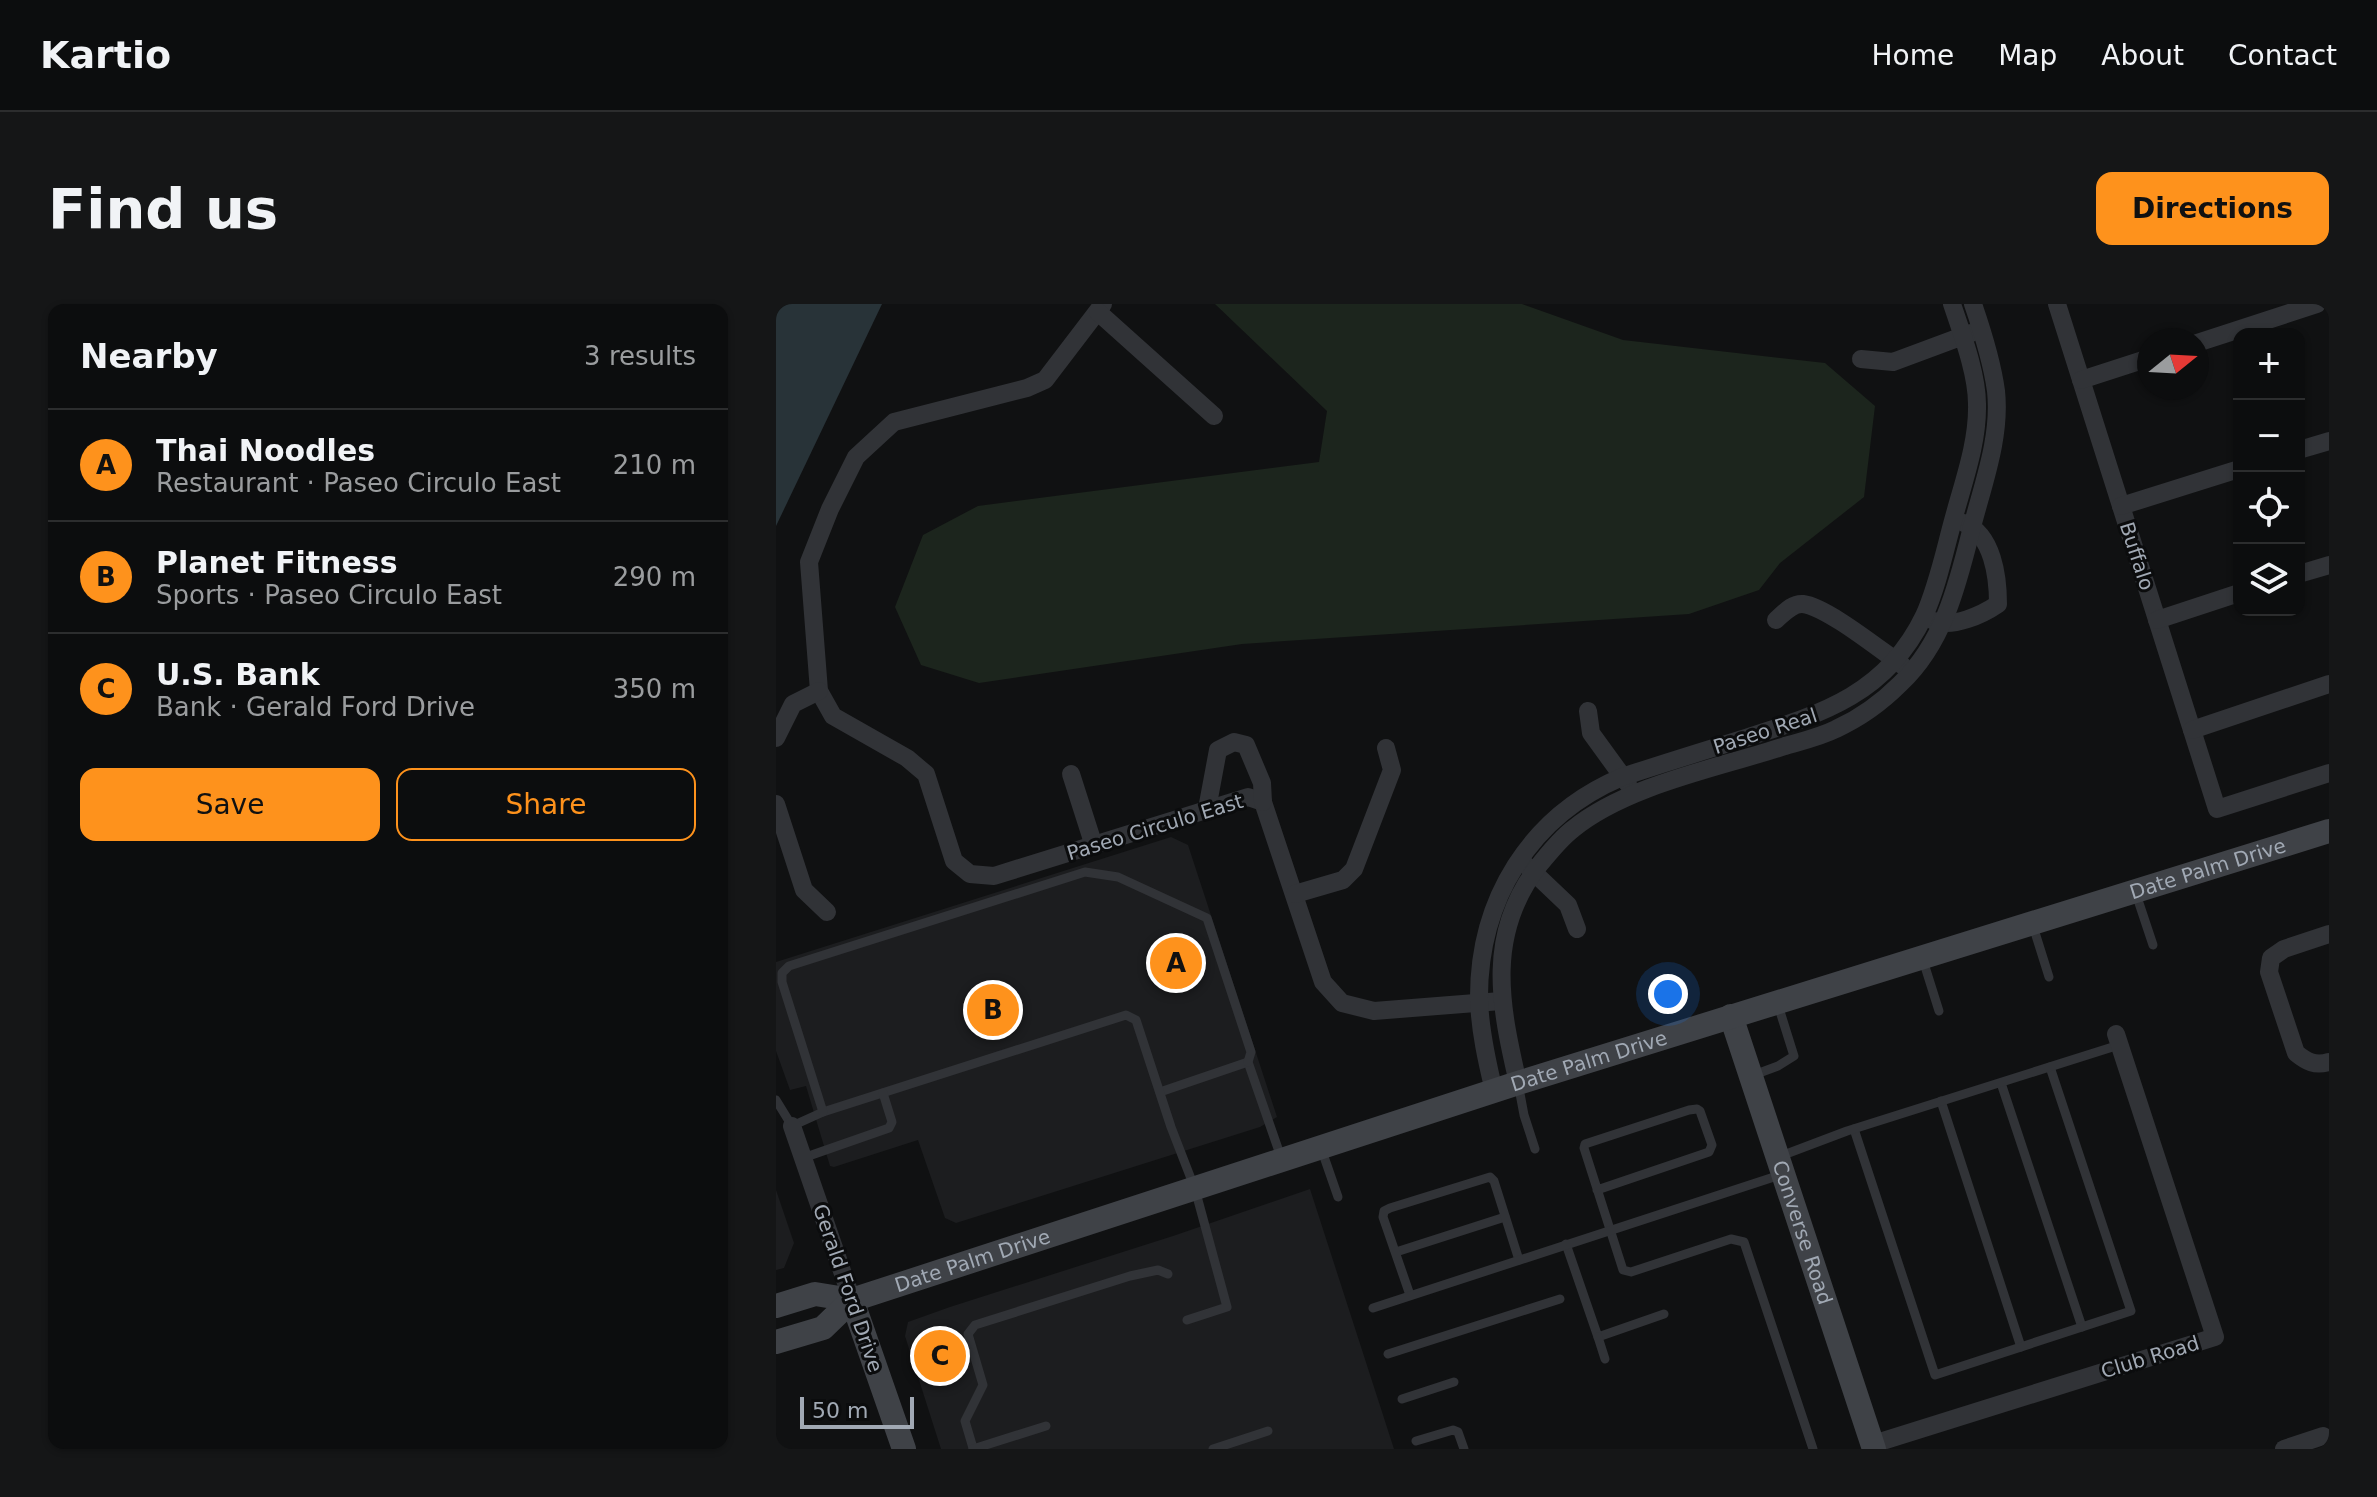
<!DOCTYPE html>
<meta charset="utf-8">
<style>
body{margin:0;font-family:"DejaVu Sans",sans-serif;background:#151617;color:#f1f3f6}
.controls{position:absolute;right:24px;top:24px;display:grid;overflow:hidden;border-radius:16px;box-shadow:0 2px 6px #0004}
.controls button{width:72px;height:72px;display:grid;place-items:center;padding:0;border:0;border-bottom:2px solid #2c2d2e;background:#0c0d0e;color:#f1f3f6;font:40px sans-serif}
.compass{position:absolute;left:1361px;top:24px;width:72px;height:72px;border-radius:50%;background:#0c0d0e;box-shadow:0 2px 6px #0004;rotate:72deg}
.scale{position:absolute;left:24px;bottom:20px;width:114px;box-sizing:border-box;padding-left:8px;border:4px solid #a1a9b4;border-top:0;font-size:22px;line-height:28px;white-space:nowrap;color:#a1a9b4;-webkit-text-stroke:6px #0b0c0d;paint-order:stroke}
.you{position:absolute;left:892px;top:690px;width:28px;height:28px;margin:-20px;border:6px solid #fff;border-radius:50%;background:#1a73e8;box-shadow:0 0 0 12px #1a73e833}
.badge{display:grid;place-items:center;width:52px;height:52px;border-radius:50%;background:#fe921c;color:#111;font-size:26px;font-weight:700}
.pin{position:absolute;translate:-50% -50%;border:4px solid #fff;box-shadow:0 2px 8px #0006}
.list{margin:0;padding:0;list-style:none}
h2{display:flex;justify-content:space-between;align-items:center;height:104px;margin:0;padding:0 32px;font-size:34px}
h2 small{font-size:26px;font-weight:400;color:#9a9c9e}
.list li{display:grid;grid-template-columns:52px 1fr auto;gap:24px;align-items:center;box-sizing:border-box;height:112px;padding:0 32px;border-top:2px solid #2c2d2e}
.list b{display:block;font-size:30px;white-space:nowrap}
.list p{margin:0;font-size:26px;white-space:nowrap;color:#9a9c9e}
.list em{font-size:26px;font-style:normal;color:#9a9c9e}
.actions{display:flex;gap:16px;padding:24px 32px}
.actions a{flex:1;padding:18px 0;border:2px solid #fe921c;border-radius:16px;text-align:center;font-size:28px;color:#fe921c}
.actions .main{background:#fe921c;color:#111}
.icon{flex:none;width:44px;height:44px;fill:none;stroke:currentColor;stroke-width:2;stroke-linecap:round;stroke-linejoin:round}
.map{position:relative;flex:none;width:1553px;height:1145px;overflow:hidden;border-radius:16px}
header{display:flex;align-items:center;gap:48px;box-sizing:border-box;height:112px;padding:0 40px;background:#0c0d0e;border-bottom:2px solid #2c2d2e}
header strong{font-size:38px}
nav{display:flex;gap:44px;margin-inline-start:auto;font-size:28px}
.intro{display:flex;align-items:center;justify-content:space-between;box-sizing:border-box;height:192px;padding:0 48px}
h1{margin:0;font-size:56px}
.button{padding:20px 36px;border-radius:16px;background:#fe921c;color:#111;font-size:28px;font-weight:700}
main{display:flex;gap:48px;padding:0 48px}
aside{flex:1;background:#0c0d0e;border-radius:16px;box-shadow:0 2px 6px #0004}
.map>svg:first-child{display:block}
</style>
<header>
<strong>Kartio</strong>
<nav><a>Home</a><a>Map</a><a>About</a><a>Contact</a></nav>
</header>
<div class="intro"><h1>Find us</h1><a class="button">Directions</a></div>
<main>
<aside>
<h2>Nearby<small>3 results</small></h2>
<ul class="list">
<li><span class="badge">A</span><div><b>Thai Noodles</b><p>Restaurant · Paseo Circulo East</p></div><em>210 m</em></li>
<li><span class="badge">B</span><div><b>Planet Fitness</b><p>Sports · Paseo Circulo East</p></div><em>290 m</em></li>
<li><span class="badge">C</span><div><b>U.S. Bank</b><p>Bank · Gerald Ford Drive</p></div><em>350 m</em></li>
</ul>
<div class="actions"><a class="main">Save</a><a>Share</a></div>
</aside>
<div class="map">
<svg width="1553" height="1145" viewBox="0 0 1553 1145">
<rect width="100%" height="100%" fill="#101112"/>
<!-- built -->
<g fill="#1c1d1f">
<polygon points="395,533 412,541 501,813 484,823 180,919 169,914 142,836 58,863 54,862 30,782 14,786 0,747 0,658"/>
<polygon points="534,885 618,1145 165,1145 129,1032 132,1018 174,1003 397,932"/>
<polygon points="0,886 18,939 8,964 0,966"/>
</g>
<!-- green -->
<polygon fill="#1c251d" points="439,0 746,0 847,36 1049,59 1099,102 1088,193 1004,259 983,286 913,310 466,340 203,379 145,361 119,303 147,231 202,202 543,158 551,107"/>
<!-- water -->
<polygon fill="#283338" points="0,0 106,0 0,222"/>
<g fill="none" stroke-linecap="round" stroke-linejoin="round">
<!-- lane -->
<g stroke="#313337" stroke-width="9">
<polyline points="1359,587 1377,641"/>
<polyline points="1257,622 1273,673"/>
<polyline points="1146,653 1163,707"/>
<polyline points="975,772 1002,762 1018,752 1002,701"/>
<polyline points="742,779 748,811 759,845"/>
<polyline points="1225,779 1306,1023"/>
<polyline points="384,788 472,758 506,856"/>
<polyline points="0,796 16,822 47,808 350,711 360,716 395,823 419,885 451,1003 411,1016"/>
<polyline points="1165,797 1245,1043"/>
<polyline points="47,808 6,678 6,669 13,662 309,568 342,573 431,614 475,748 472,758"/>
<polyline points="1078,825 1159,1071 1355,1007 1274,763"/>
<polyline points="545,844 562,893"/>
<polyline points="1002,853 1071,827 1343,741"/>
<polyline points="27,854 113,824 116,818 107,789"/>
<polyline points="821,886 933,848 936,841 924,807 921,805 913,806 809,840 808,844 847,966 855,968 955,935 968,938 1037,1145"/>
<polyline points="790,940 822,1033 888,1010"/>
<polyline points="620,948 729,913"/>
<polyline points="634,991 607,913 608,907 614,904 714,873 718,877 743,956"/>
<polyline points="597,1004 1004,871"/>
<polyline points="822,1033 829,1055"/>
<polyline points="612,1050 784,995"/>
<polyline points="626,1095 678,1078"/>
<polyline points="640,1137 677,1126 682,1128 688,1145"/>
<polyline points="197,1144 189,1117 207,1081 192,1030 199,1021 354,972 382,966 392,970"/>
<polyline points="197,1145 270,1122"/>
<polyline points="437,1145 492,1127"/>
</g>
<!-- street -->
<g stroke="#313337" stroke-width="18">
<polyline points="327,0 269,76 251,84 118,118 80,153 54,205 33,258 43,387 57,412 131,454 150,470 178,557 194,570 218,572 472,493 487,498 547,678 566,699 598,707 725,697"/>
<polyline points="1281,0 1441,505 1553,469"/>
<polyline points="322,8 438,112"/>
<polyline points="1421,39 1541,0"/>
<polyline points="1085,55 1117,58 1195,29"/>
<polyline points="1305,76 1373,54"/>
<polyline points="1523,146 1553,137"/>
<polyline points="1345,202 1463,165"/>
<polyline points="1523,270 1553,261"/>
<path d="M1000,316c8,-7 16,-17 27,-16 24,3 77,46 99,61"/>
<polyline points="1381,316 1463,289"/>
<path d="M1158,317c19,7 48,-6 64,-17 0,-27 -5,-69 -34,-81"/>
<polyline points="812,407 815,429 852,480"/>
<polyline points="1416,426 1553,380"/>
<polyline points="0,434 17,400 43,387"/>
<polyline points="295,470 318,542"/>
<polyline points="0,500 28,586 51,608"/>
<polyline points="431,505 442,446 458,438 470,441 486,479 487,498"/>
<polyline points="751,562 792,601 801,625"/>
<polyline points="519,590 567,576 578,565 616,466 610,444"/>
<path d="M1553,630l-45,15 -13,9 -2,14 27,81c11,9 19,13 33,9"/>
<path d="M742,779c-18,-78 -33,-150 22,-219 10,-12 20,-25 33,-35 54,-44 145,-61 212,-83 17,-5 35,-9 51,-17 24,-11 46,-27 64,-45 44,-41 58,-101 72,-157 11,-43 29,-90 24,-136 -4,-30 -13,-58 -23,-87"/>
<path d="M718,787c-7,-29 -14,-60 -15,-91 -1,-100 51,-184 143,-223 39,-13 78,-25 117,-37 78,-25 146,-43 185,-124 14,-31 21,-67 30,-99 10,-37 24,-75 23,-113 0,-31 -15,-70 -25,-100"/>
<polyline points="16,822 76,996"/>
<polyline points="1097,1140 1439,1033 1340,730"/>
<polyline points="1508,1145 1547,1132"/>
</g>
<!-- secondary -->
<g stroke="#3f4247" stroke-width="24">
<path id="s1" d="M955,712l143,433"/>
<polyline points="76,996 128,1145"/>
<polyline points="0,1002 39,990 76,996"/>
<path id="s2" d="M0,1038l47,-14 29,-28 666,-217 811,-252"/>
</g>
</g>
<g text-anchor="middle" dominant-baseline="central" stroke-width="6" stroke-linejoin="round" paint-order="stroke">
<!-- street labels -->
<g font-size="20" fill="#a1a9b4" stroke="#0b0c0d">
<text transform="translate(1361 252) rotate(72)">Buffalo</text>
<text transform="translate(989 427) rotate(-18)">Paseo Real</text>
<text transform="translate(379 523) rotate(-17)">Paseo Circulo East</text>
<text stroke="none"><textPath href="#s2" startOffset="1512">Date Palm Drive</textPath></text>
<text stroke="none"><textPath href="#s2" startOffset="864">Date Palm Drive</textPath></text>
<text stroke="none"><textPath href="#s1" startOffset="228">Converse Road</textPath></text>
<text stroke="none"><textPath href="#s2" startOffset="216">Date Palm Drive</textPath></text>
<text transform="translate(72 984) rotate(71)">Gerald Ford Drive</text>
<text transform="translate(1374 1053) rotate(-17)">Club Road</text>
</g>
</g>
</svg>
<div class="controls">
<button>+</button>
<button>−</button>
<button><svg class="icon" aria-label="locate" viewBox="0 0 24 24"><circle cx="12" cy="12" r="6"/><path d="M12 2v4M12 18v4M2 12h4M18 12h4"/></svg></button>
<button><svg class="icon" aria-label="layers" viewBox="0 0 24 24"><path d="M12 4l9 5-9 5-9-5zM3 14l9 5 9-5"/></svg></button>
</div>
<svg class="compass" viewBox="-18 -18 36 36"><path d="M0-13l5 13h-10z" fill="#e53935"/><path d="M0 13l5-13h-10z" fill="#9a9c9e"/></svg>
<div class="scale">50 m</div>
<div class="you"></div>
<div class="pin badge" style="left:400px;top:659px">A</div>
<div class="pin badge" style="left:217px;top:706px">B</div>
<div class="pin badge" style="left:164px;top:1052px">C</div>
</div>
</main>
